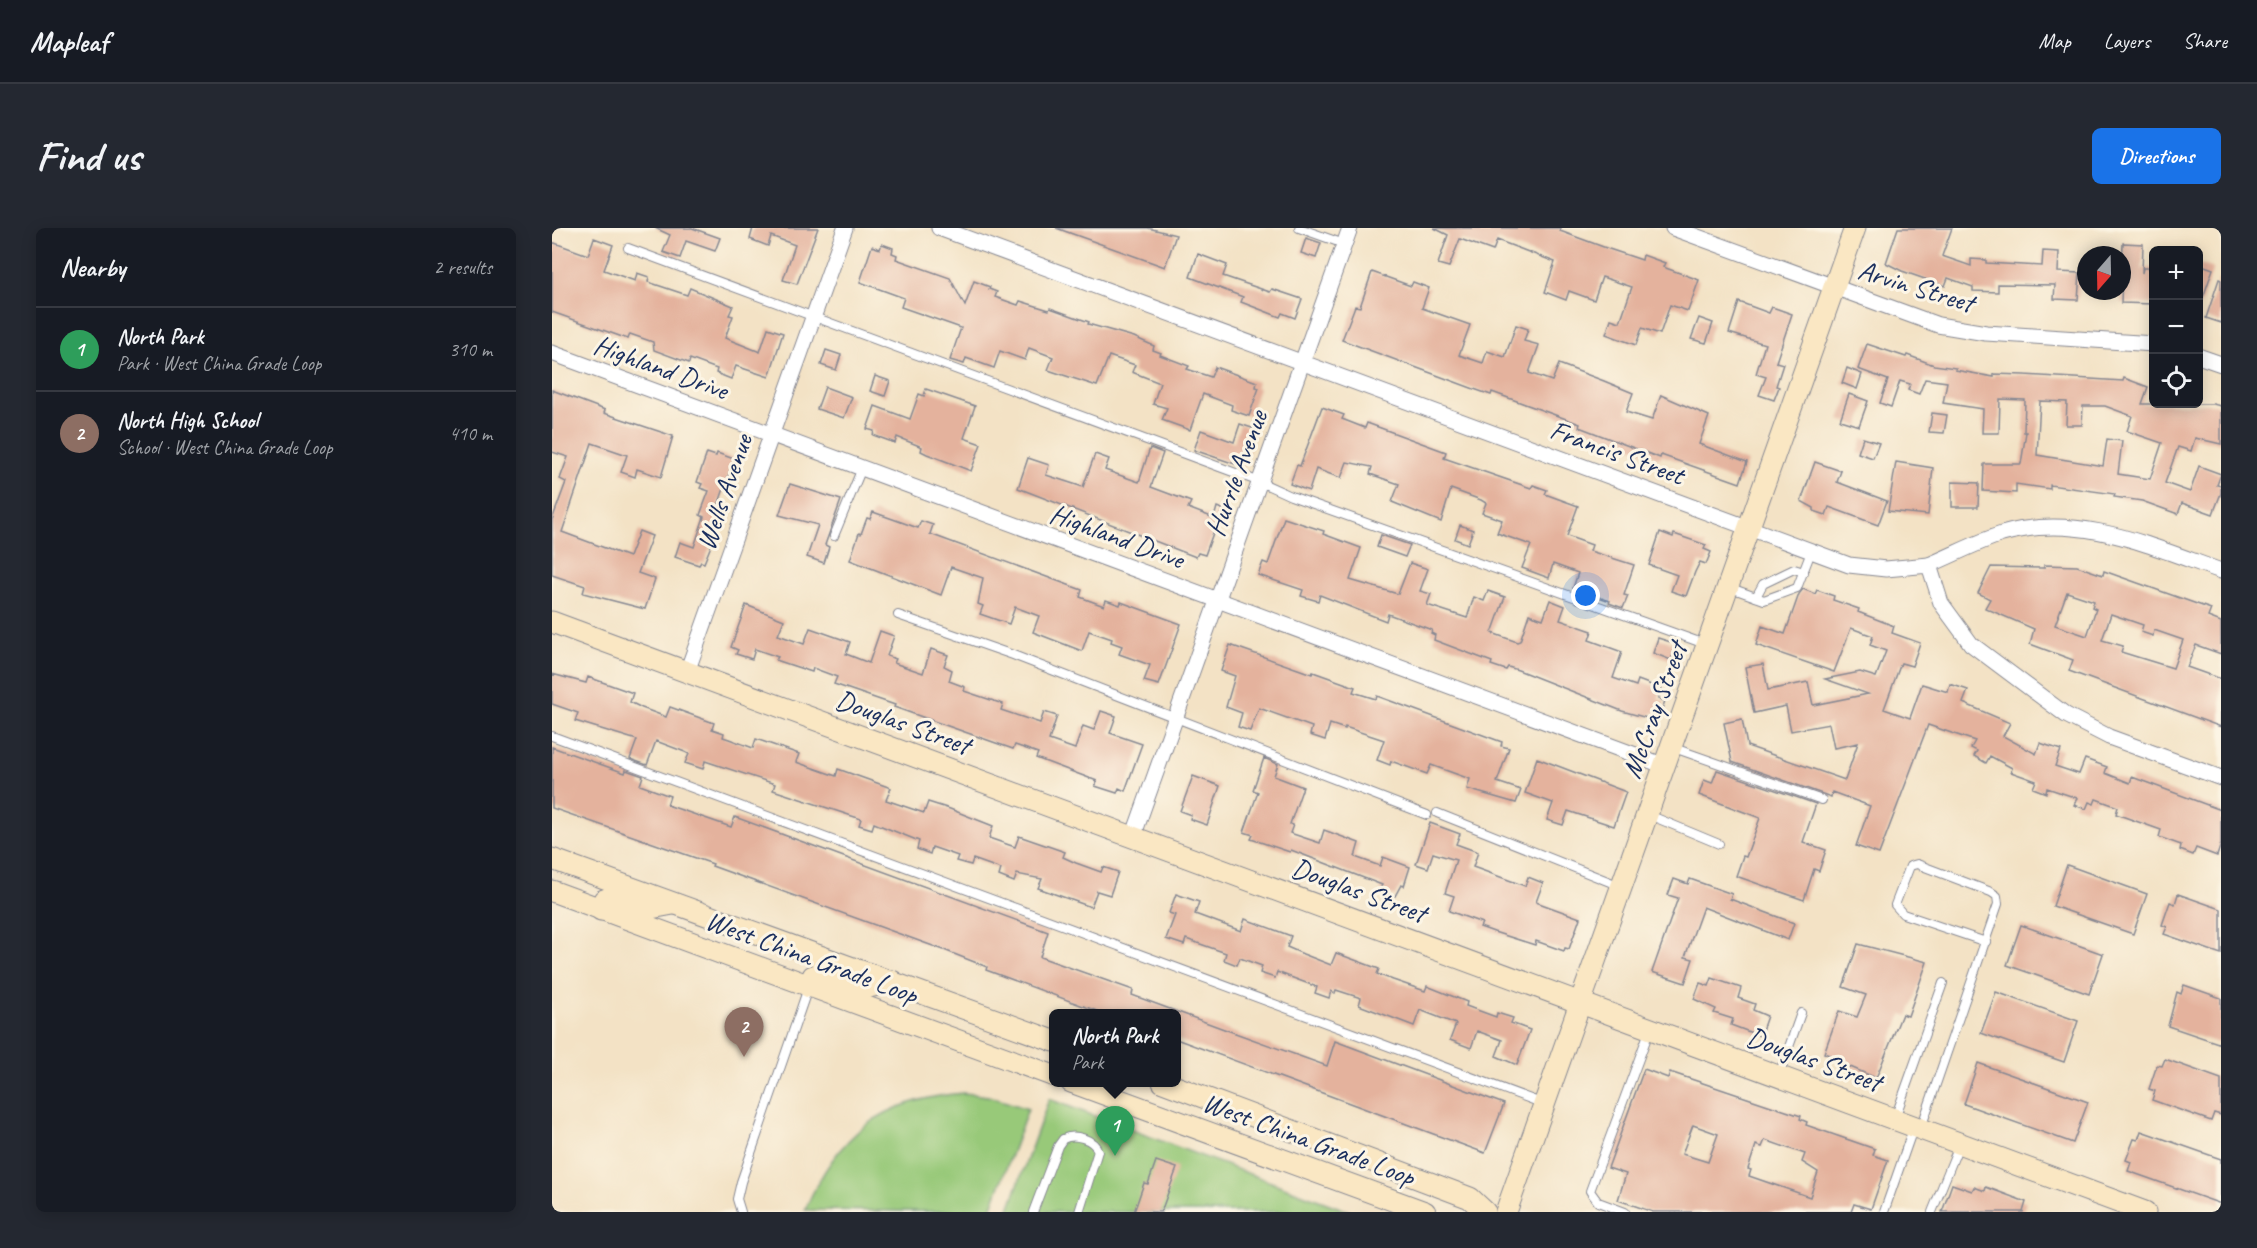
<!DOCTYPE html>
<meta charset="utf-8">
<style>
body{margin:0;font-family:Caveat,sans-serif;background:#242831;color:#f1f3f6}
.controls{position:absolute;right:18px;top:18px;display:grid;overflow:hidden;border-radius:9px;box-shadow:0 3px 15px #0003}
.controls button{width:54px;height:54px;display:grid;place-items:center;padding:0;border:0;border-bottom:2px solid #363941;background:#171b24;color:#f1f3f6;font:30px sans-serif}
.compass{position:absolute;left:1525px;top:18px;width:54px;height:54px;border-radius:50%;background:#171b24;box-shadow:0 3px 15px #0003;rotate:200deg}
.you{position:absolute;left:1034px;top:368px;width:21px;height:21px;margin:-15px;border:4px solid #fff;border-radius:50%;background:#1a73e8;box-shadow:0 0 0 9px #1a73e833}
.badge{display:grid;place-items:center;width:39px;height:39px;border-radius:50%;background:#1a73e8;color:#fff;font-size:20px;font-weight:700}
.pin{position:absolute;translate:-50% -50px;filter:drop-shadow(0 2px 3px #0008)}
.pin::after{content:'';position:absolute;top:32px;width:21px;height:18px;background:inherit;clip-path:polygon(0 0,100% 0,50% 100%)}
.popup{position:absolute;left:497px;top:781px;width:132px;height:78px;box-sizing:border-box;display:grid;place-content:center;border-radius:9px;background:#171b24;filter:drop-shadow(0 2px 4px #0005);font-size:20px;white-space:nowrap;color:#9ea1a6}
.popup b{font-size:22px;color:#f1f3f6}
.popup::after{content:'';position:absolute;left:50%;top:100%;margin-left:-12px;border:12px solid transparent;border-top-color:#171b24}
.list{margin:0;padding:0;list-style:none}
h2{display:flex;justify-content:space-between;align-items:center;height:78px;margin:0;padding:0 24px;font-size:26px}
h2 small{font-size:20px;font-weight:400;color:#9ea1a6}
.list li{display:grid;grid-template-columns:39px 1fr auto;gap:18px;align-items:center;box-sizing:border-box;height:84px;padding:0 24px;border-top:2px solid #363941}
.list b{display:block;font-size:22px;white-space:nowrap}
.list p{margin:0;font-size:20px;white-space:nowrap;color:#9ea1a6}
.list em{font-size:20px;font-style:normal;color:#9ea1a6}
.icon{flex:none;width:33px;height:33px;fill:none;stroke:currentColor;stroke-width:2;stroke-linecap:round;stroke-linejoin:round}
.map{position:relative;flex:none;width:1669px;height:984px;overflow:hidden;border-radius:9px}
header{display:flex;align-items:center;gap:36px;box-sizing:border-box;height:84px;padding:0 30px;background:#171b24;border-bottom:2px solid #363941}
header strong{font-size:28px}
nav{display:flex;gap:33px;margin-inline-start:auto;font-size:21px}
.intro{display:flex;align-items:center;justify-content:space-between;box-sizing:border-box;height:144px;padding:0 36px}
h1{margin:0;font-size:42px}
.button{padding:15px 27px;border-radius:9px;background:#1a73e8;color:#fff;font-size:21px;font-weight:700}
main{display:flex;gap:36px;padding:0 36px}
aside{flex:1;background:#171b24;border-radius:9px;box-shadow:0 3px 15px #0003}
.map>svg:first-child{display:block}
</style>
<header>
<strong>Mapleaf</strong>
<nav><a>Map</a><a>Layers</a><a>Share</a></nav>
</header>
<div class="intro"><h1>Find us</h1><a class="button">Directions</a></div>
<main>
<aside>
<h2>Nearby<small>2 results</small></h2>
<ul class="list">
<li><span class="badge" style="background:#2e9e5b">1</span><div><b>North Park</b><p>Park · West China Grade Loop</p></div><em>310 m</em></li>
<li><span class="badge" style="background:#8d6e63">2</span><div><b>North High School</b><p>School · West China Grade Loop</p></div><em>410 m</em></li>
</ul>
</aside>
<div class="map">
<svg width="1669" height="984" viewBox="0 0 1669 984">
<rect width="100%" height="100%" fill="#fcf5e5"/>
<filter id="ink" filterUnits="userSpaceOnUse"><feTurbulence type="fractalNoise" baseFrequency=".0167" numOctaves="2"/><feDisplacementMap in="SourceGraphic" scale="12" xChannelSelector="R" yChannelSelector="G"/><feConvolveMatrix kernelMatrix="1 2 1 2 8 2 1 2 1" color-interpolation-filters="sRGB"/></filter>
<filter id="wash" filterUnits="userSpaceOnUse"><feTurbulence type="fractalNoise" baseFrequency=".008" numOctaves="4" result="noise"/><feDisplacementMap in="SourceGraphic" scale="24" xChannelSelector="R" yChannelSelector="G"/><feGaussianBlur stdDeviation="1.35" result="paint"/><feColorMatrix in="noise" values="0 0 0 0 0 0 0 0 0 0 0 0 0 0 0 0 0 1.4 0 .05"/><feComposite in="paint" operator="in"/></filter>
<g filter="url(#wash)">
<rect width="100%" height="100%" fill="#f3e2c5"/>
<!-- green -->
<g fill="#98c979" stroke="#5a7c6c" stroke-width="1.5">
<path d="M412,865l24,3 40,13 -38,103 -185,-2c32,-76 77,-111 159,-117z"/>
<polygon points="497,871 799,984 456,984"/>
</g>
<g id="blocks">
<!-- building -->
<g fill="#e4b29d" fill-rule="evenodd">
<polygon points="103,0 140,0 168,10 163,23 134,13 128,30 111,24 118,7"/>
<polygon points="201,0 266,0 245,56 231,52 243,17 219,8 216,18 198,11"/>
<polygon points="504,0 596,0 624,7 613,39"/>
<polygon points="882,0 1009,0 1008,3 1057,21 1090,32 1091,27 1113,35 1111,39 1147,52 1136,83 1118,77 1108,106 1090,100 1084,117 1054,106 1059,91 1068,94 1080,59 1050,49 1042,72 1017,63 1014,72 993,64 1003,34 945,12 941,23 908,11 897,39 886,36 896,7"/>
<polygon points="1346,0 1400,0 1390,28 1419,38 1419,31 1434,32 1434,35 1490,38 1491,23 1507,24 1506,44 1528,45 1526,72 1502,71 1503,57 1446,56 1446,64 1421,63 1421,59 1396,50 1393,58 1350,43 1334,35"/>
<polygon points="42,10 61,17 52,42 83,53 85,45 97,49 96,54 135,67 138,60 181,78 177,87 181,88 173,110 208,124 216,100 231,105 217,149 184,138 179,151 164,145 165,141 138,131 137,135 102,122 101,114 78,106 76,111 0,84 0,14 36,27"/>
<polygon points="754,10 769,15 764,30 749,25"/>
<polygon points="1571,15 1591,16 1590,45 1591,40 1602,40 1602,76 1569,75"/>
<polygon points="330,16 341,20 340,25 345,27 344,31 398,50 413,78 422,53 438,59 437,61 445,64 443,69 466,77 468,73 497,82 498,80 537,94 536,96 582,109 602,118 601,122 609,125 608,127 637,138 635,141 659,149 663,139 705,154 704,159 707,160 697,188 679,182 680,177 651,166 638,202 610,192 615,180 601,176 608,155 580,144 583,137 557,128 545,158 496,142 501,129 477,120 473,132 448,123 442,140 414,130 412,136 398,132 409,100 349,79 352,70 308,54 320,18 328,21"/>
<polygon points="646,26 675,37 671,48 718,64 720,61 750,71 743,90 730,85 728,89 689,74 691,69 638,49"/>
<polygon points="1647,36 1661,41 1648,78 1647,77"/>
<polygon points="820,44 859,58 861,54 877,60 870,80 918,97 907,127 931,135 935,123 953,129 964,97 976,101 972,113 987,117 977,145 1000,153 1007,136 1052,153 1081,165 1074,184 1100,192 1109,167 1157,188 1147,216 1195,234 1188,255 1109,227 1108,230 1027,199 1028,196 940,164 939,167 922,161 790,112 803,78 808,79"/>
<polygon points="1667,51 1669,52 1669,95 1654,90"/>
<polygon points="1187,74 1217,85 1220,79 1240,86 1224,134 1231,136 1224,158 1227,159 1222,172 1207,167 1214,149 1204,146 1213,116 1177,105"/>
<polygon points="1147,90 1161,95 1154,115 1139,111"/>
<path d="M1315,116l39,13 1,-2 27,10 22,3 -1,2 39,7v-3l30,1 99,6 1,-3 24,9 -6,17h71l8,2v38l-26,-6 -4,13 -13,-4 -13,36 25,9 9,-26 22,8 -4,11 4,1v7l-8,21 -31,-11 -4,11 -36,-13 -28,-4 1,-3 -65,-9v4l-34,-5v9l-33,-2 1,-27h37l5,-32h-2l1,-32 -25,-1 -1,34h-17l1,-24 -40,-6 4,-21 -22,-3 -6,15 -11,-4 2,-6 -10,-3 -9,26 -11,-4 8,-23 -30,-11zM1488,173l27,1 -1,23h16l1,-19h22l27,10 -5,15 35,12 -12,36 -32,-5 4,-33 -15,-2 -4,27 -66,-11z"/>
<polygon points="274,122 289,127 284,142 269,137"/>
<polygon points="1295,140 1310,146 1305,161 1290,155"/>
<polygon points="323,148 338,153 333,168 318,163"/>
<polygon points="273,159 300,169 292,190 265,181"/>
<polygon points="374,161 423,178 412,210 429,216 419,243 375,226 369,223 370,219 345,209 343,215 321,207 322,203 315,201 323,178 358,191 367,166 372,168"/>
<polygon points="0,162 53,182 52,185 121,208 109,249 85,241 83,249 69,244 75,227 40,215 10,304 77,329 87,303 100,308 86,345 103,351 93,381 31,365 33,358 0,347 0,292 14,254 8,251 16,229 0,224"/>
<polygon points="1297,166 1316,173 1307,198 1288,192"/>
<polygon points="770,179 792,187 790,191 813,200 815,195 894,224 892,230 979,260 981,257 995,262 993,266 1026,278 1015,308 1040,317 1038,323 1082,337 1072,367 1076,368 1071,380 1057,375 1058,373 1021,360 1026,345 1001,336 997,350 970,340 979,317 945,305 950,292 930,285 934,275 929,272 899,261 889,294 840,274 847,256 818,246 820,239 795,234 789,250 764,241 757,263 738,256 745,237 748,238"/>
<polygon points="1380,185 1395,187 1392,205 1377,204"/>
<polygon points="688,196 703,201 692,239 642,222 649,202 682,214"/>
<polygon points="1311,210 1327,215 1321,230 1306,225"/>
<polygon points="598,220 611,225 599,259 639,274 636,280 662,290 665,279 678,284 673,297 665,294 653,327 646,325 644,329 466,260 476,230 497,237 494,247 531,259 543,226 557,231 553,242 587,254"/>
<polygon points="155,225 164,228 165,225 182,231 165,281 173,283 152,335 149,334 147,337 123,329 128,314 142,319 152,289 148,287 157,263 148,260 150,256 145,254"/>
<polygon points="1263,234 1289,243 1285,254 1335,273 1326,297 1277,279 1274,287 1262,283 1262,280 1249,273"/>
<polygon points="1344,234 1381,240 1376,287 1336,283"/>
<polygon points="1400,254 1427,255 1426,279 1400,279"/>
<polygon points="238,256 289,272 273,317 277,319 272,335 255,329 266,297 227,287"/>
<polygon points="321,284 366,300 369,293 381,297 378,306 530,362 528,369 552,378 554,372 568,377 569,374 629,396 607,457 592,453 598,437 567,426 570,418 559,414 560,411 537,403 530,423 481,404 487,388 463,379 457,396 428,386 431,378 426,376 431,350 399,339 389,367 298,332 307,305 309,306 315,290 318,291"/>
<polygon points="732,290 772,303 771,306 809,320 798,352 846,366 858,335 876,341 868,363 879,366 875,377 915,390 922,369 932,373 936,363 953,369 940,405 965,414 968,413 977,386 991,391 998,372 1013,378 1008,392 1040,403 1037,412 1070,424 1061,450 1084,458 1086,452 1110,461 1106,471 1113,473 1108,486 1102,484 1095,490 1070,483 966,442 956,439 954,442 939,437 940,434 882,412 883,407 879,405 880,402 836,386 834,393 768,367 766,373 749,368 751,362 706,347 711,334 716,336"/>
<polygon points="908,297 921,302 916,316 903,311"/>
<polygon points="1108,304 1121,309 1122,306 1154,317 1152,321 1159,324 1154,336 1148,334 1143,344 1134,368 1119,363 1125,347 1097,337"/>
<polygon points="829,307 858,317 853,329 825,319"/>
<path d="M1492,337l33,1 26,9 1,-4 107,38 -3,8 13,5v32l-25,-9 -9,22 34,12v48l-152,-56 4,-11 -43,-16 4,-15 -49,-21 5,-9 -12,-6 13,-26 53,1zM1515,364l27,9 -2,6 4,2 -9,27 -32,-11zM1559,386l32,11 -2,7 12,4 1,-6 29,10 -10,28 -52,-16 2,-6 -21,-6z"/>
<polygon points="1251,361 1263,366 1265,362 1282,368 1281,372 1307,381 1306,384 1342,398 1340,405 1368,415 1360,438 1349,435 1332,481 1358,490 1370,456 1396,464 1398,456 1416,462 1411,475 1458,495 1451,508 1484,526 1488,515 1509,522 1503,538 1527,546 1533,531 1555,539 1553,545 1578,555 1580,549 1669,582 1669,616 1665,628 1644,620 1641,627 1628,622 1629,617 1607,609 1609,602 1564,586 1566,579 1544,571 1542,576 1537,574 1534,581 1522,577 1525,570 1495,560 1494,565 1481,560 1484,553 1459,544 1460,540 1438,528 1434,535 1422,528 1425,523 1419,520 1423,513 1376,497 1327,626 1304,618 1318,578 1280,564 1279,569 1180,534 1172,495 1190,491 1195,518 1293,552 1306,515 1282,520 1277,496 1239,503 1234,478 1202,485 1193,439 1211,436 1216,462 1256,454 1261,477 1316,466 1273,451 1308,444 1324,449 1334,423 1318,417 1321,408 1299,400 1282,444 1204,417 1210,398 1233,406 1247,366"/>
<polygon points="194,377 232,392 226,407 252,416 258,400 298,414 294,426 317,435 328,403 342,408 335,428 344,431 342,435 371,445 379,421 396,427 392,438 400,442 397,453 413,459 412,463 451,476 449,482 488,495 492,484 505,488 497,512 523,521 531,498 542,502 549,483 564,488 558,505 590,516 573,563 567,560 565,565 543,558 545,553 484,530 486,525 463,517 461,521 342,479 343,477 282,456 285,449 261,440 260,444 224,432 226,429 203,421 200,431 184,426 186,422 179,419"/>
<polygon points="1106,410 1125,416 1119,432 1101,425"/>
<polygon points="678,417 760,446 761,444 803,459 801,464 824,471 825,468 950,514 949,518 957,520 945,554 969,562 964,575 915,561 918,551 879,537 875,546 839,533 838,537 825,532 832,512 793,499 793,501 778,496 773,512 758,507 760,499 707,480 698,503 686,499 690,485 674,479 683,448 669,443"/>
<polygon points="0,446 34,455 36,449 81,465 78,474 90,480 114,489 118,479 162,495 160,501 172,505 171,509 177,511 201,520 204,511 247,526 244,534 284,548 286,541 339,560 334,572 372,585 376,574 398,581 441,598 437,610 463,619 467,608 513,624 511,629 524,635 549,644 551,639 566,644 558,667 545,663 539,679 486,660 490,651 465,646 462,654 447,648 449,641 421,631 419,637 404,633 406,628 380,619 378,626 365,621 367,613 322,595 320,601 307,597 309,591 221,562 223,556 153,533 151,541 133,535 137,526 133,524 104,513 95,537 78,531 85,512 23,493 26,485 0,476"/>
<polygon points="0,519 73,545 74,542 91,548 88,557 118,568 115,577 179,599 183,589 496,704 488,729 581,762 580,767 672,801 775,838 783,813 952,876 933,925 624,811 624,786 553,786 434,742 435,739 392,722 160,638 161,636 0,580"/>
<polygon points="712,530 726,536 722,548 751,559 738,596 741,597 738,605 768,615 772,602 807,615 803,629 828,638 831,629 858,639 852,658 849,657 843,668 828,662 830,657 739,622 738,624 699,611 701,607 692,604 706,564 701,562"/>
<polygon points="985,530 1074,564 1062,598 1016,583 1011,597 995,592 1001,575 973,565"/>
<polygon points="1165,542 1264,576 1251,614 1274,622 1267,643 1262,641 1252,672 1184,648 1191,628 1194,629 1208,590 1147,567 1152,552 1160,555"/>
<polygon points="641,548 668,558 655,597 638,591 639,587 628,583"/>
<polygon points="878,595 908,606 904,616 926,624 921,639 973,658 976,649 991,655 984,674 1028,690 1017,721 1013,720 1012,723 984,713 983,717 942,704 928,699 930,695 897,683 902,668 893,665 904,632 881,625 876,640 864,636"/>
<polygon points="1515,637 1595,666 1581,706 1501,678"/>
<polygon points="1122,651 1136,656 1138,651 1180,666 1178,671 1242,695 1236,712 1151,679 1133,729 1141,731 1133,755 1100,744 1126,670 1116,667"/>
<polygon points="624,666 647,674 643,686 689,703 693,691 739,708 735,719 751,726 779,737 784,725 827,741 825,746 841,752 873,763 875,758 915,774 914,778 944,789 945,785 961,790 959,795 978,802 965,837 944,828 950,812 925,803 919,820 898,812 904,796 868,782 862,798 807,777 809,770 784,762 783,765 779,763 777,770 763,765 765,759 725,744 723,750 708,745 710,738 688,730 685,737 672,732 674,725 634,711 632,717 614,711 623,687 617,685"/>
<polygon points="1626,666 1669,681 1669,726 1612,706 1615,699 1610,697 1618,674 1623,676"/>
<polygon points="1469,697 1551,726 1537,766 1455,737"/>
<polygon points="1306,716 1375,734 1356,788 1350,786 1324,850 1289,835 1290,832 1272,825 1287,783 1305,789 1314,767 1291,759"/>
<polygon points="1160,750 1189,760 1186,770 1203,776 1201,782 1215,788 1208,808 1179,797 1181,791 1162,785 1164,781 1142,771 1148,755 1157,758"/>
<polygon points="1632,757 1669,770 1669,816 1616,798 1625,764 1629,766"/>
<polygon points="1444,764 1526,793 1512,834 1429,805"/>
<polygon points="1613,831 1669,851 1669,887 1662,885 1659,893 1600,872 1603,863 1597,861 1605,837 1610,838"/>
<polygon points="1426,835 1536,874 1521,915 1412,876"/>
<path d="M1092,841l24,9 2,-6 116,39 15,5 -1,3 7,3 -1,3 69,24 -2,6 15,5 -17,49 -17,-5 -3,8h-198l-35,-12 8,-26 -18,-6zM1141,897l25,9 -10,28 -26,-8zM1213,912l40,14 -3,8 16,10 -8,25 -61,-21 2,-6 -3,-1 8,-24 6,2z"/>
<polygon points="1589,903 1669,931 1669,976 1576,943 1579,934 1574,932 1582,911 1586,912"/>
<polygon points="604,933 625,940 609,984 582,984 592,955 596,956"/>
<polygon points="1400,956 1420,963 1422,959 1433,963 1434,959 1474,974 1471,984 1390,984"/>
</g>
</g>
</g>
<g filter="url(#ink)">
<use href="#blocks" fill-opacity="0" stroke="#878892" stroke-width="1.5"/>
<g fill="none" stroke-linecap="round" stroke-linejoin="round">
<!-- lane casing -->
<g stroke="#878892" stroke-width="10">
<g id="lane">
<polyline points="747,0 792,16"/>
<polyline points="76,20 708,254 739,268 1153,416"/>
<polyline points="282,308 310,240"/>
<polyline points="1176,359 1212,372 1245,360 1259,324"/>
<polyline points="1204,369 1211,356 1242,341 1252,344"/>
<polyline points="346,387 461,427 875,587"/>
<polyline points="0,508 992,876"/>
<polyline points="1122,520 1270,572"/>
<polyline points="885,585 1068,658"/>
<polyline points="1097,587 1167,616"/>
<polyline points="1227,847 1249,785"/>
<polyline points="1343,890 1391,755"/>
<polyline points="1369,900 1446,676 1445,668 1439,664 1365,636 1358,638 1343,677 1351,686 1434,714"/>
<polyline points="189,984 185,971 189,954 256,760"/>
<path d="M481,984l25,-66 5,-7c11,-6 31,0 35,12l-19,61"/>
<polyline points="1073,984 1046,974 1038,963 1098,801"/>
<polyline points="1332,984 1361,901"/>
<polyline points="1380,984 1407,917"/>
</g>
</g>
<!-- street casing -->
<g stroke="#878892" stroke-width="17">
<g id="street">
<polyline points="387,0 1297,337 1334,341 1377,337 1389,375 1419,416 1514,487 1557,509 1669,550"/>
<polyline points="1121,0 1386,97 1434,105 1602,116"/>
<polyline points="0,125 1113,538"/>
<polyline points="1646,128 1669,136"/>
<path d="M1377,337c24,-10 48,-23 73,-31 76,-22 148,12 219,37"/>
<polyline points="135,444 293,0"/>
<polyline points="581,609 798,0"/>
</g>
</g>
<!-- secondary casing -->
<g stroke="#878892" stroke-width="23">
<g id="secondary">
<polyline points="0,394 1593,984"/>
<polyline points="0,631 502,813"/>
<polyline points="0,663 502,848"/>
<polyline points="49,682 52,672 60,669 94,681 121,676"/>
<polyline points="257,759 261,748 268,746 309,761 340,753"/>
<polyline points="519,854 873,984"/>
<polyline points="611,854 918,970 933,984"/>
<polyline points="954,984 1303,0"/>
</g>
</g>
<!-- lane -->
<use href="#lane" stroke="#fff" stroke-width="8"/>
<!-- street -->
<use href="#street" stroke="#fff" stroke-width="15"/>
<!-- secondary -->
<use href="#secondary" stroke="#fae7c3" stroke-width="21"/>
</g>
</g>
<g text-anchor="middle" dominant-baseline="central" stroke-width="6" stroke-linejoin="round" paint-order="stroke">
<!-- street labels -->
<g font-size="28" fill="#1b2f5e" stroke="#fcf5e5">
<text transform="translate(1364 58) rotate(17)">Arvin Street</text>
<text transform="translate(109 139) rotate(20)">Highland Drive</text>
<text transform="translate(1065 224) rotate(20)">Francis Street</text>
<text transform="translate(684 245) rotate(-70)">Hurrle Avenue</text>
<text transform="translate(172 264) rotate(-71)">Wells Avenue</text>
<text transform="translate(565 308) rotate(20)">Highland Drive</text>
<text transform="translate(1102 482) rotate(-70)">McCray Street</text>
<text transform="translate(351 494) rotate(20)">Douglas Street</text>
<text transform="translate(807 662) rotate(20)">Douglas Street</text>
<text transform="translate(260 729) rotate(20)">West China Grade Loop</text>
<text transform="translate(1262 831) rotate(20)">Douglas Street</text>
<text transform="translate(757 911) rotate(20)">West China Grade Loop</text>
</g>
</g>
</svg>
<div class="controls">
<button>+</button>
<button>−</button>
<button><svg class="icon" aria-label="locate" viewBox="0 0 24 24"><circle cx="12" cy="12" r="6"/><path d="M12 2v4M12 18v4M2 12h4M18 12h4"/></svg></button>
</div>
<svg class="compass" viewBox="-18 -18 36 36"><path d="M0-13l5 13h-10z" fill="#e53935"/><path d="M0 13l5-13h-10z" fill="#9ea1a6"/></svg>
<div class="you"></div>
<div class="pin badge" style="left:563px;top:928px;background:#2e9e5b">1</div>
<div class="popup"><b>North Park</b>Park</div>
<div class="pin badge" style="left:192px;top:829px;background:#8d6e63">2</div>
</div>
</main>
